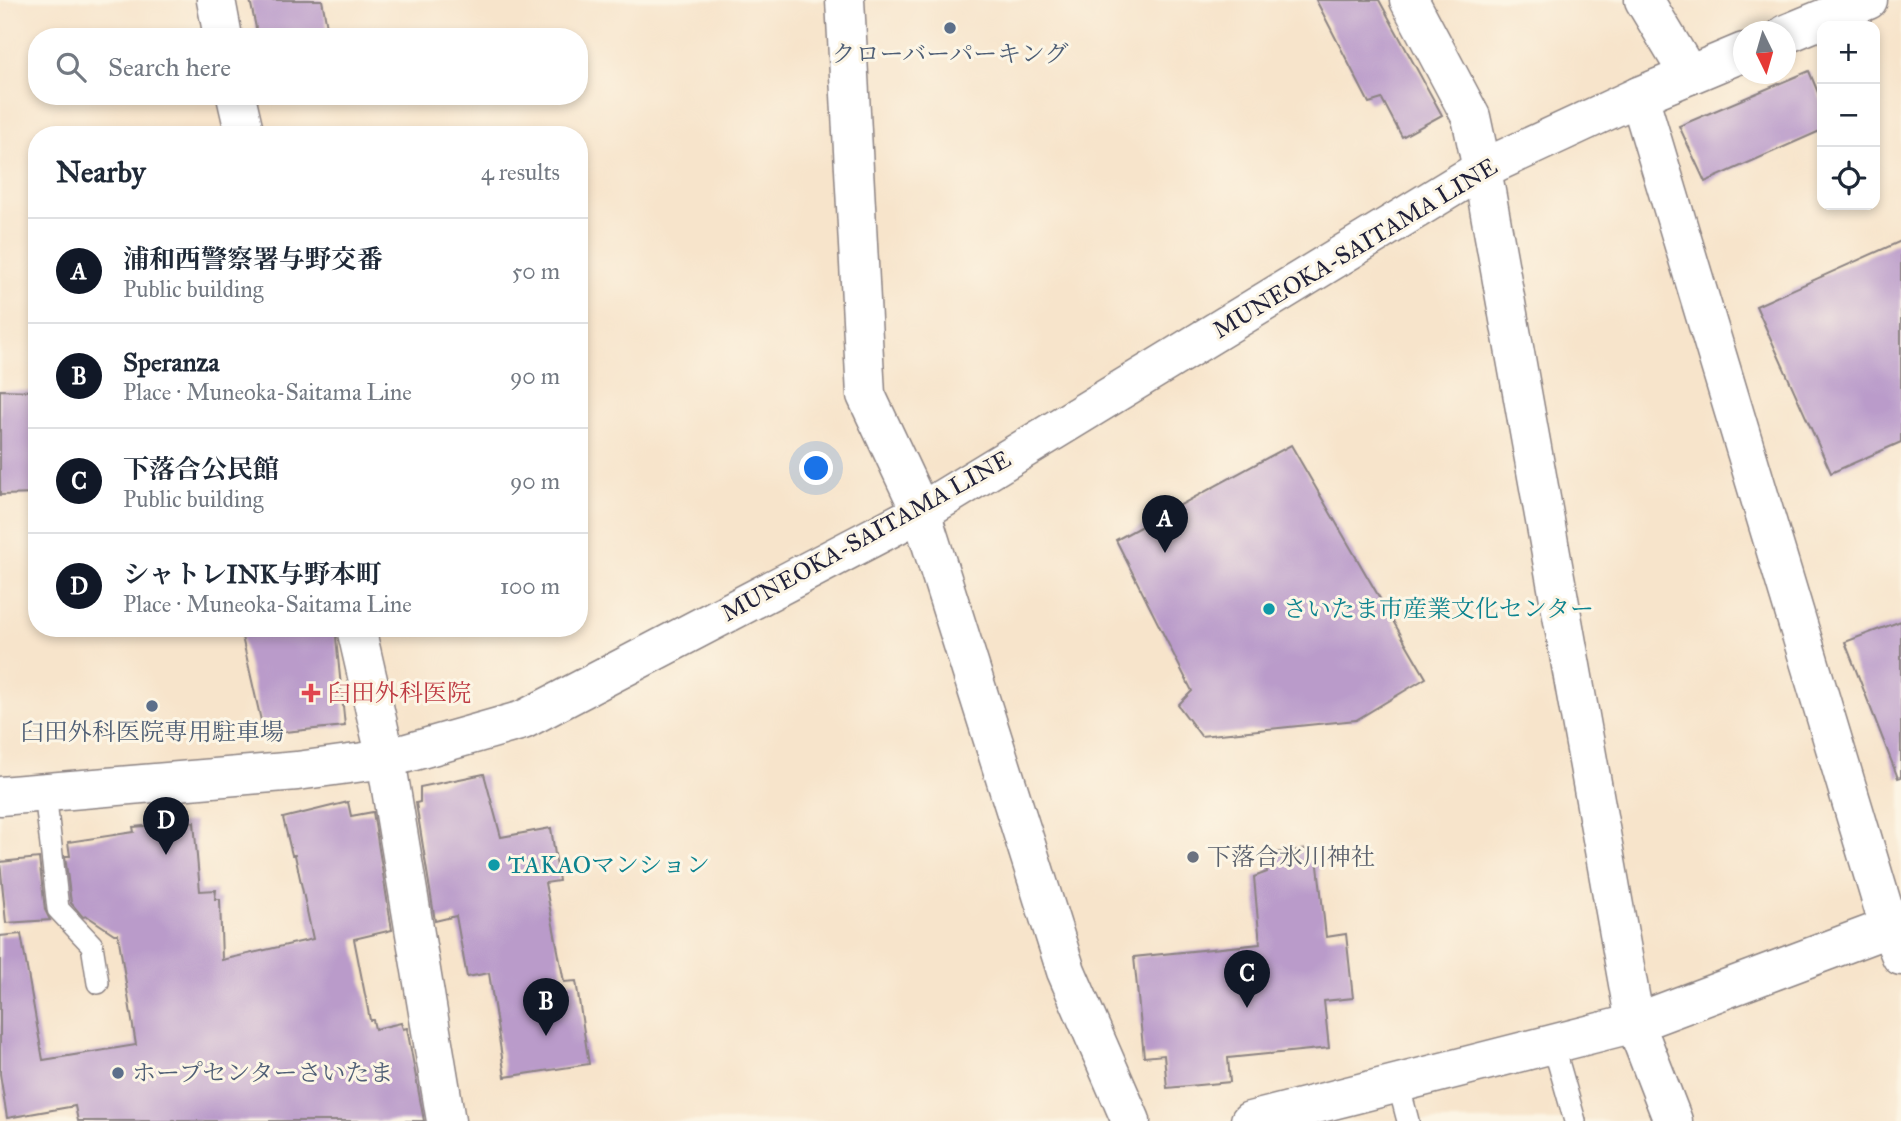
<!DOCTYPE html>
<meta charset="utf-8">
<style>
body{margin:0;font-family:"IM FELL Great Primer","Noto Serif JP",serif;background:#f6f6f7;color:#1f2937}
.controls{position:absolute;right:21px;top:21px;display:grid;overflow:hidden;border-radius:14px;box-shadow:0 4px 10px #0003}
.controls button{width:63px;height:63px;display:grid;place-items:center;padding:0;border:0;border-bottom:2px solid #e0e1e3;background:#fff;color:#1f2937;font:35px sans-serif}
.compass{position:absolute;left:1733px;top:21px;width:63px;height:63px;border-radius:50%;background:#fff;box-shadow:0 4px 10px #0003;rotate:175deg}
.you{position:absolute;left:817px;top:469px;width:24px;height:24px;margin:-18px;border:5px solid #fff;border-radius:50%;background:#1a73e8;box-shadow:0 0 0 10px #1a73e833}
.badge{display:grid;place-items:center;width:46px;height:46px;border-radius:50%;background:#111827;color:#fff;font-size:23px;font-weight:700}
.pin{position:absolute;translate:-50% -58px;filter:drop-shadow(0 2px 4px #0008)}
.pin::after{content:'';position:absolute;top:37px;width:24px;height:21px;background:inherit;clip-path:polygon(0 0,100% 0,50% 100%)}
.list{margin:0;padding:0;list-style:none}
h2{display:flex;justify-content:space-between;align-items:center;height:91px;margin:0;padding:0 28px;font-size:30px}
h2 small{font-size:23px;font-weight:400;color:#747a83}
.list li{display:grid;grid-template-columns:46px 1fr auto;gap:21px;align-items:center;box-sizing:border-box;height:105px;padding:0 28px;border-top:2px solid #e0e1e3}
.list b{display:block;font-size:26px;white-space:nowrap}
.list p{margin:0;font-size:23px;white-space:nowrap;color:#747a83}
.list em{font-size:23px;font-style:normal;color:#747a83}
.icon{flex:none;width:38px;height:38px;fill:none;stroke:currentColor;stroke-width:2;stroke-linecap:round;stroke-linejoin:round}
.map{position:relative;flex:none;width:1901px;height:1121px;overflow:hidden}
.search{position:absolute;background:#fff;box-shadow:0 4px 10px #0003;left:28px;top:28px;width:560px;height:77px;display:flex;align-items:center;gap:18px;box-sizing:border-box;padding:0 24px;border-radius:28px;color:#747a83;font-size:26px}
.panel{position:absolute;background:#fff;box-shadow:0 4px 10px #0003;left:28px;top:126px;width:560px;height:511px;border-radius:28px}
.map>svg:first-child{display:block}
</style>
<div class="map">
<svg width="1901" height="1121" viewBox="0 0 1901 1121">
<rect width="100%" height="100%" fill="#fcf5e5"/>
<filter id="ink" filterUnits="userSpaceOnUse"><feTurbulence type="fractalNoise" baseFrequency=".0143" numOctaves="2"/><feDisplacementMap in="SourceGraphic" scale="14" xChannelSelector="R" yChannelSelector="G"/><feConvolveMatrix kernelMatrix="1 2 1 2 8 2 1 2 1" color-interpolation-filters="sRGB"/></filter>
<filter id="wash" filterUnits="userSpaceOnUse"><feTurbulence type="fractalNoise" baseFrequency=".00686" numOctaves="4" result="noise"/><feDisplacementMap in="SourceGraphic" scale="28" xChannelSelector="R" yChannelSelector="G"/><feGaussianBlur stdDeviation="1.57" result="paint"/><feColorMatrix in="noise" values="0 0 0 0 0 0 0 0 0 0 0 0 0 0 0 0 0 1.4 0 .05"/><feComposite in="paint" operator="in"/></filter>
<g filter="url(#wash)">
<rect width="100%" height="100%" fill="#f7e4cb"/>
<g id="blocks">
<!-- building -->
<g fill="#ba9bca">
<polygon points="250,0 322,0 329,37 258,37"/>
<polygon points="1316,0 1379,0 1442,115 1402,137 1382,99 1369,103"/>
<polygon points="1809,71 1822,102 1822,130 1705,182 1679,126"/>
<polygon points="1901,241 1901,442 1831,473 1756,306"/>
<polygon points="0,390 37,391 37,494 0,495"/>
<polygon points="1291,445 1426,678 1356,720 1201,736 1178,705 1192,691 1116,540"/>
<polygon points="1901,621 1901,777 1898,778 1845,642"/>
<polygon points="240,628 335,628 345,726 264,734"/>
<polygon points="484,774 501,837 551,828 559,881 545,883 564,982 576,981 589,1064 505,1077 489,973 467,977 456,916 435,921 416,803 420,802 420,787"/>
<polygon points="348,802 351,816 373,812 392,930 354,939 370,1020 373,1020 375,1029 401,1023 403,1029 407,1028 424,1121 78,1121 75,1106 7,1118 0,1074 0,936 21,934 43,1060 136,1045 118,934 114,934 87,916 83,917 71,903 65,856 70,856 68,842 134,832 133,827 194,822 200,891 216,890 215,899 220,899 222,960 313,939 295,855 292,855 283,818"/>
<polygon points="1316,848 1326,937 1346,934 1353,998 1324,1001 1329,1048 1228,1058 1230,1082 1167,1088 1164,1055 1144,1057 1134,957 1260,944 1254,877 1267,872 1265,854"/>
<polygon points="39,858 45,910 50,920 6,923 0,862"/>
</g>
</g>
</g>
<g filter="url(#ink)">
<use href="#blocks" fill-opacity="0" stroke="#8c8383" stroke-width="2"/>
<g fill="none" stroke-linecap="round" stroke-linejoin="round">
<!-- lane casing -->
<g stroke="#8c8383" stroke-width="24">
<g id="lane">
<polyline points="45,792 58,909 92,945 98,983"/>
<polyline points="1553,1044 1575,1121"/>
<polyline points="1398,1083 1408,1121"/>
</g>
</g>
<!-- street casing -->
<g stroke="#8c8383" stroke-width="41">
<g id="street">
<polyline points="216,0 223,37"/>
<polyline points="845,0 866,395 921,512 1066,971 1131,1121"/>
<polyline points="1644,0 1689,75"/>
<polyline points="236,96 245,135"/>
<polyline points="1639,96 1889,927 1901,956"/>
<polyline points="1482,169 1635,1023 1673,1121"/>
<polyline points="356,628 386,759 446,1121"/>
<polyline points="1250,1121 1635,1023 1901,923"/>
</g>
</g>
<!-- secondary casing -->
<g stroke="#8c8383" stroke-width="41">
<g id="secondary">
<polyline points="1409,0 1471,117 1482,169"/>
<polyline points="1786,34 1868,0"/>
<polyline points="0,796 297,771 386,759 523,720 921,512 1482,169 1639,96 1744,52"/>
</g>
</g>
<!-- lane -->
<use href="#lane" stroke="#fff" stroke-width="21"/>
<!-- street -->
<use href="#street" stroke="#fff" stroke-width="38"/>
<!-- secondary -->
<use href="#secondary" stroke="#fff" stroke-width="38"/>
</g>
</g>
<!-- markers -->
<g fill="#5c6f8a" stroke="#fcf5e5" stroke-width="2.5">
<circle cx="950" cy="28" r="7"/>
<circle cx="152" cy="706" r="7"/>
<circle cx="118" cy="1073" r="7"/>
</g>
<g fill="#0f9aa8" stroke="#fcf5e5" stroke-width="2.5">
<circle cx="1269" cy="609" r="7"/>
<circle cx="494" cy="865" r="7"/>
</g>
<path fill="#e0444e" stroke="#fcf5e5" stroke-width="2.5" d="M307.5 682.5h7v7h7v7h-7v7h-7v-7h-7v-7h7z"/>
<circle fill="#6b7280" stroke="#fcf5e5" stroke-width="2.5" cx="1193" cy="857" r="7"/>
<g text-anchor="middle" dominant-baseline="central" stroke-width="6" stroke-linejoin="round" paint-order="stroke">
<!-- service labels -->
<g font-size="24" fill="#4e5e75" stroke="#fcf5e5">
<text x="950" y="54">クローバーパーキング</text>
<text x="152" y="732">臼田外科医院専用駐車場</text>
<text x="132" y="1073" text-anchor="start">ホープセンターさいたま</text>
</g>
<!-- street labels -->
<g font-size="24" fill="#22223b" stroke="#fcf5e5">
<text transform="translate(1355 248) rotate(-31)">MUNEOKA-SAITAMA LINE</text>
<text transform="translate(866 536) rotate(-29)">MUNEOKA-SAITAMA LINE</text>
</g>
<!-- culture labels -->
<g font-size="24" fill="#0d838f" stroke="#fcf5e5" text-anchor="start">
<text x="1283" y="609">さいたま市産業文化センター</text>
<text x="508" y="865">TAKAOマンション</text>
</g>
<!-- health labels -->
<g font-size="24" fill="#be3a42" stroke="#fcf5e5" text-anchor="start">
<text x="327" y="693">臼田外科医院</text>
</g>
<!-- worship labels -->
<g font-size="24" fill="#5b616d" stroke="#fcf5e5" text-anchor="start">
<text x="1207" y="857">下落合氷川神社</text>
</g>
</g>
</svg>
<div class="controls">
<button>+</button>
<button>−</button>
<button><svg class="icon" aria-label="locate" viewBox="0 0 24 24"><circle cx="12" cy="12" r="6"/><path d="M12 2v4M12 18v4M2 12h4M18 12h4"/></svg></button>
</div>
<svg class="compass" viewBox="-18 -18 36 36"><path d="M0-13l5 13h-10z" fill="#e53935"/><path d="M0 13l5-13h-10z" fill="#747a83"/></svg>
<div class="you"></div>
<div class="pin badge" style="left:1165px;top:553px">A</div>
<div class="pin badge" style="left:546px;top:1036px">B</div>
<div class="pin badge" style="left:1247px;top:1008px">C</div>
<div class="pin badge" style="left:166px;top:855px">D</div>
<div class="search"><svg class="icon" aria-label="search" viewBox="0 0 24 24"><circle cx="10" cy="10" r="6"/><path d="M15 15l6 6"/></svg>Search here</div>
<section class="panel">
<h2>Nearby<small>4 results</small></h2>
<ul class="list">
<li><span class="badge">A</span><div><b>浦和西警察署与野交番</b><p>Public building</p></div><em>50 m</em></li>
<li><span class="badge">B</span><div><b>Speranza</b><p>Place · Muneoka-Saitama Line</p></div><em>90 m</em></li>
<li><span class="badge">C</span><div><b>下落合公民館</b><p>Public building</p></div><em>90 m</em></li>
<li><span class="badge">D</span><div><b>シャトレINK与野本町</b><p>Place · Muneoka-Saitama Line</p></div><em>100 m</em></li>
</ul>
</section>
</div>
